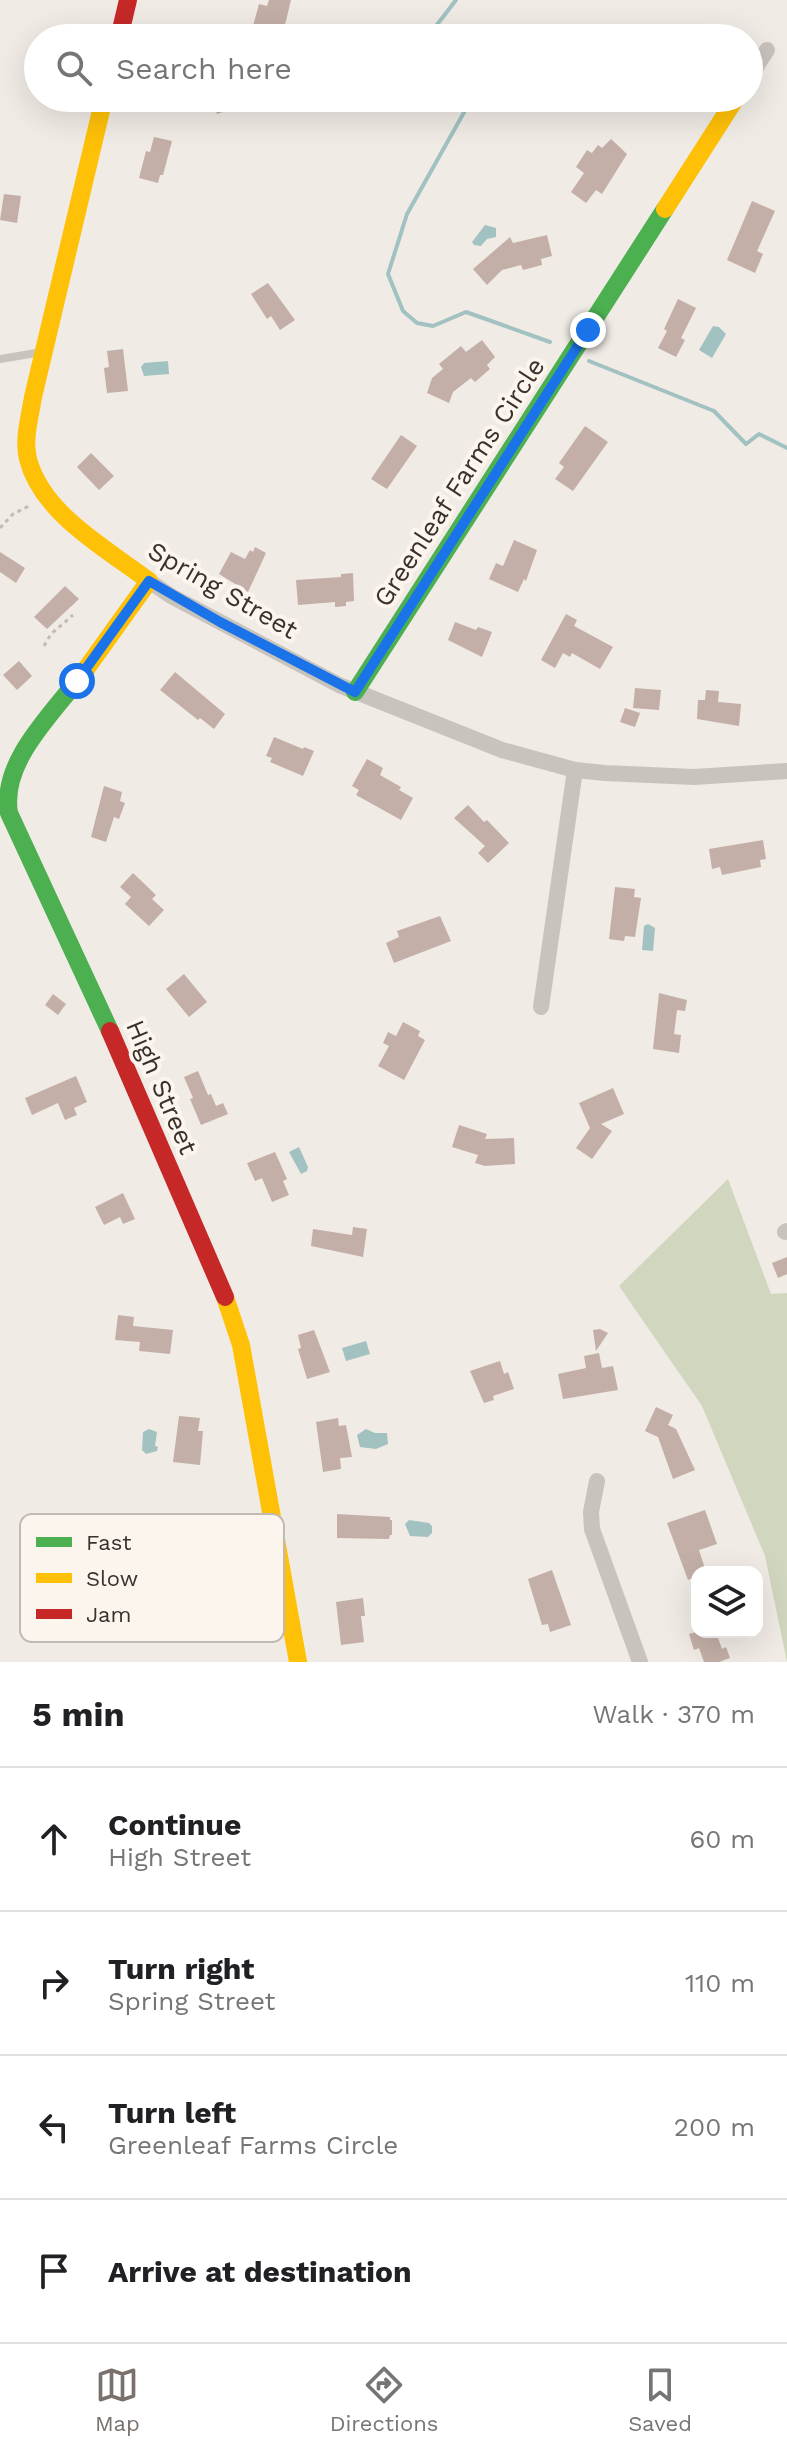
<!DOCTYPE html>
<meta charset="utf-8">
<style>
body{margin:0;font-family:"Work Sans",sans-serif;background:#f6f6f6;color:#202124}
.controls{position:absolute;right:24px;bottom:24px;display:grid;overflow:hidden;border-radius:16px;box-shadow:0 8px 32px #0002}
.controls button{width:72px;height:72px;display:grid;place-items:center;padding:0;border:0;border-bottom:2px solid #e0e0e0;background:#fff;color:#202124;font:40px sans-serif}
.stop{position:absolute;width:24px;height:24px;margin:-18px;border:6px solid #1a73e8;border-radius:50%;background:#fff}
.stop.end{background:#1a73e8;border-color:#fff;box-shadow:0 2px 8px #0008}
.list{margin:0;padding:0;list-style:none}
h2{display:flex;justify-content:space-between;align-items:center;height:104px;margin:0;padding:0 32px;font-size:34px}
h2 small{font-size:26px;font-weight:400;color:#757577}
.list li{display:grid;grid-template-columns:52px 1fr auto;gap:24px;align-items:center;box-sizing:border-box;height:144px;padding:0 32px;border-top:2px solid #e0e0e0}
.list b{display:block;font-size:30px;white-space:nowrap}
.list p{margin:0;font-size:26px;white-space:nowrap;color:#757577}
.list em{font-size:26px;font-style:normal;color:#757577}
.icon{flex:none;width:44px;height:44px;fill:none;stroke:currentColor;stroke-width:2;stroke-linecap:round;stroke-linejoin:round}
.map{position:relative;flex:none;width:787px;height:1662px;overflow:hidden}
.search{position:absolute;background:#fff;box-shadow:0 8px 32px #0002;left:24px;right:24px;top:24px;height:88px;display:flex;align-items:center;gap:20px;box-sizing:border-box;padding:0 28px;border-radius:44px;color:#757577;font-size:30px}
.sheet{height:680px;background:#fff}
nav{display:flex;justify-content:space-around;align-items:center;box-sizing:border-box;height:112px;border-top:2px solid #e0e0e0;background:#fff;font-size:22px;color:#757577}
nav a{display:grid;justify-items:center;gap:4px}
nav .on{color:#7a716c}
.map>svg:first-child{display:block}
</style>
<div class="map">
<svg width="787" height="1662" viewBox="0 0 787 1662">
<rect width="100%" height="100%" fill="#f0ebe5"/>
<!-- green -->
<polygon fill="#d1d6bf" points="728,1179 771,1294 787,1293 787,1662 765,1556 702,1406 619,1286"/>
<!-- water -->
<g fill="#a1c2c1">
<polygon points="485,225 496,228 496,237 487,239 481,246 474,245 472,242"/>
<polygon points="713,326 719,327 726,334 712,358 699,350"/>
<polygon points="168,361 169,374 144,376 141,367 144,363"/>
<polygon points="648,924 655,928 653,951 642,950 644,926"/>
<polygon points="299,1147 308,1167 307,1171 301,1174 289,1152"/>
<polygon points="366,1341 370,1354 346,1361 342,1348"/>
<polygon points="149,1429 157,1432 155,1446 158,1447 157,1451 146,1454 142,1450 143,1432"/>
<polygon points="366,1429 375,1433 387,1433 388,1444 376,1449 360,1447 357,1435"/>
<polygon points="409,1520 429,1523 432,1526 432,1533 428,1537 410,1536 405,1524"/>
</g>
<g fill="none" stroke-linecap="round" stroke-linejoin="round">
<!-- stream -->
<g stroke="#a1c2c1" stroke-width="4">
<polyline points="437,38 433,30 456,0"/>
<polyline points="463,98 467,107 407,214 388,274 403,311 417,323 433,326 466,312 550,342"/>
<polyline points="589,361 714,411 746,444 759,434 787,448"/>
</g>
</g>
<!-- building -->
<g fill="#c3afa7">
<polygon points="269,0 291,0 284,29 270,26 269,30 253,26 259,4 267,6"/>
<polygon points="211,98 231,98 234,108 217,114"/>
<polygon points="154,137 172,141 163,175 160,175 158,183 139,178 146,151 150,152"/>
<polygon points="611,139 627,154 602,194 596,190 586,203 571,192 584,173 576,167 587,150 592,153 598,145 602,148"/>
<polygon points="4,194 21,196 17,223 0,220"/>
<polygon points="752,201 775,211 757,251 763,254 755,273 727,260"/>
<polygon points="547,235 552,256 541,259 542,265 523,270 521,265 502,270 487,285 473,269 510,237 513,243"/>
<polygon points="268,283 295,320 280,330 271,316 267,319 251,294"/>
<polygon points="678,299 696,308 681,338 685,340 676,357 658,348 667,331 664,329"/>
<polygon points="482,340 495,357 487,365 490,369 475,382 471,378 453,392 449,403 427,393 432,378 443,369 439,364 461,346 466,352"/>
<polygon points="123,349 128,391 107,393 104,368 109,367 107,351"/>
<polygon points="585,426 608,442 573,491 555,479 564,467 559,463"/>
<polygon points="401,435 417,446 387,489 371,479"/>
<polygon points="91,453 114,476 99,490 77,467"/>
<polygon points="514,540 537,550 526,581 524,579 518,592 489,579 496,563 503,566"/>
<polygon points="255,547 266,553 248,592 219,574 231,552 245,559 250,550 253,552"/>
<polygon points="0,552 25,568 16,583 0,572"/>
<polygon points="353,573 354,601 346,602 346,606 335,607 335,602 298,605 296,580 341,577 341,574"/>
<polygon points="65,586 79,599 47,629 34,617"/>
<polygon points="566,614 577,620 574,626 613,647 600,669 572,653 570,657 563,653 555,668 541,660"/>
<polygon points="455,622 476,630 478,627 492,632 482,657 448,640"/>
<polygon points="19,661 32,676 17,690 3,675"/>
<polygon points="175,672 225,714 214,729 200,718 198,720 160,690"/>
<polygon points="635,688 661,690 659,710 633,708"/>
<polygon points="706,690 719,691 718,702 741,704 739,726 697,719 698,700 705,700"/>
<polygon points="625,708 640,713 635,727 620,722"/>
<polygon points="274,737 303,749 304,747 314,751 303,776 270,762 272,758 266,756"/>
<polygon points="367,759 383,768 380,775 401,787 399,790 413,798 401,820 356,795 359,790 352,786"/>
<polygon points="104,786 122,792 120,801 125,803 119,819 114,817 106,842 91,837"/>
<polygon points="468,805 484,822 487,820 509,843 488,863 478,853 485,846 454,818"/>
<polygon points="763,840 766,859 760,860 761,867 722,875 720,867 712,869 709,849"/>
<polygon points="133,873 156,895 152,899 164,910 149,926 125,904 131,897 120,887"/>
<polygon points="615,887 635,889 634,897 641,898 635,937 625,936 624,941 609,939"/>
<polygon points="440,916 451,941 394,963 386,943 399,937 397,931"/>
<polygon points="184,974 207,1002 189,1017 166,989"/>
<polygon points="659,993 687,1000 685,1011 677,1010 674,1034 681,1035 679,1053 653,1049"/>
<polygon points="53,994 66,1004 58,1015 45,1005"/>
<polygon points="403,1022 420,1031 418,1036 425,1040 404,1080 378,1066 389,1046 383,1043 388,1032 396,1036"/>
<polygon points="198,1071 208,1095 211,1094 216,1106 223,1103 228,1114 201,1125 190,1099 193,1098 184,1077"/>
<polygon points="76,1076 87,1102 74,1108 77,1115 65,1120 58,1103 32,1115 25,1098"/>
<polygon points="613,1088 624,1114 601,1124 612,1131 592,1159 576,1148 590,1128 579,1103"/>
<polygon points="459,1125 487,1134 485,1139 514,1138 515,1164 485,1166 475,1163 478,1155 452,1147"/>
<polygon points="275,1152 287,1179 283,1181 289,1195 272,1202 262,1178 255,1181 247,1163"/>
<polygon points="123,1193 135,1219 123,1224 120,1217 104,1225 95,1207"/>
<polygon points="353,1227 367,1229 363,1257 311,1246 313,1229 352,1235"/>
<polygon points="787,1257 787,1274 778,1278 772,1263"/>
<polygon points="118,1315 134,1317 133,1326 173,1330 170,1354 139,1351 140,1342 115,1340"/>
<polygon points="600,1329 608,1333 596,1351 593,1330"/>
<polygon points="314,1330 330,1372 307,1379 298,1349 301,1348 298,1335"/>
<polygon points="599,1353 602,1368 613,1366 618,1390 563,1399 558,1374 586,1368 584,1356"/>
<polygon points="500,1361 504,1374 508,1372 514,1389 493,1396 494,1400 484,1403 470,1371"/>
<polygon points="656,1407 673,1415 668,1425 676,1429 695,1470 673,1479 658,1437 645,1431"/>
<polygon points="179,1416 200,1418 198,1431 203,1431 200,1465 173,1462"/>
<polygon points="338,1418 339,1426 346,1425 352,1457 340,1458 341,1469 323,1472 316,1422"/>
<polygon points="705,1510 717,1544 699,1550 706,1572 697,1572 697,1576 688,1580 667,1523"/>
<polygon points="337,1514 390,1517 390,1520 392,1520 392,1535 390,1535 389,1539 337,1538"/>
<polygon points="552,1570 571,1625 550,1632 548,1624 542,1625 528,1579"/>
<polygon points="363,1598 365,1616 361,1616 364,1642 341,1645 336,1602"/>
<polygon points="696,1632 716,1632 722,1649 726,1647 730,1658 719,1662 704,1662 699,1648 694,1650 689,1634"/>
</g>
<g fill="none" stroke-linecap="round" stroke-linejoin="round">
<!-- path -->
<g stroke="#c2bbb6" stroke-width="3" stroke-dasharray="4 4" stroke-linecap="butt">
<polyline points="0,528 13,514 31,505"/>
<polyline points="44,646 51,634 73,615"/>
</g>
<!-- lane -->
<polyline stroke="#c9c3be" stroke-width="8" points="0,359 42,352"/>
<!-- street -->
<g stroke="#c9c3be" stroke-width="16">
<polyline points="749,78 767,50"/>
<polyline points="149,581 171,596 339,685 502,750 575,770 605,773 694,777 787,771"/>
<polyline points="541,1007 575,770"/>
<polyline points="785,1232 787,1231"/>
<polyline points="597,1481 591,1512 592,1529 640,1662"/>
</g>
<!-- fast -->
<g stroke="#4caf50" stroke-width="18">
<path d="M86,669c-29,41 -86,90 -77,144l101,218"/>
<polyline points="355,692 665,209"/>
</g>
<!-- slow -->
<g stroke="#ffc107" stroke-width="18">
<polyline points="665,209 736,98"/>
<path d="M86,669l63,-88c-42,-32 -107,-67 -121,-122 -5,-20 2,-42 5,-62l71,-299"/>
<polyline points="225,1297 241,1345 298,1662"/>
</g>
<!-- jam -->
<g stroke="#c62828" stroke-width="18">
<polyline points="119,38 128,0"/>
<polyline points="110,1031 225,1297"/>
</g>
</g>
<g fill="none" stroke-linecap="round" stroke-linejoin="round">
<!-- route -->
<polyline stroke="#1a73e8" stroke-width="10" points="77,681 149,581 220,622 355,692 588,330"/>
</g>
<g text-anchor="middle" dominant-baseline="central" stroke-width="8" stroke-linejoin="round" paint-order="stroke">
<!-- street labels -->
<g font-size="26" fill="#3b302b" stroke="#fbf5ee">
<text transform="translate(459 482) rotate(-57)">Greenleaf Farms Circle</text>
<text transform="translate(223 590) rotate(30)">Spring Street</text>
<text transform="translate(162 1087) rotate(67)">High Street</text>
</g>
</g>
<!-- legend -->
<rect x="20" y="1514" width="264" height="128" rx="12" fill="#fbf5ee" stroke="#c1bab4" stroke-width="2"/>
<rect x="36" y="1537" width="36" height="10" fill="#4caf50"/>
<rect x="36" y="1573" width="36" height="10" fill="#ffc107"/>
<rect x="36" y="1609" width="36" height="10" fill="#c62828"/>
<g font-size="22" fill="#3b302b">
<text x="86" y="1550">Fast</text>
<text x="86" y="1586">Slow</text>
<text x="86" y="1622">Jam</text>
</g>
</svg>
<div class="controls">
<button><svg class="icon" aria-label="layers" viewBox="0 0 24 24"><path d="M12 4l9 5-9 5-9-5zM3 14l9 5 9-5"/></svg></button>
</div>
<div class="stop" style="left:77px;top:681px"></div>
<div class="stop end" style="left:588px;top:330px"></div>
<div class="search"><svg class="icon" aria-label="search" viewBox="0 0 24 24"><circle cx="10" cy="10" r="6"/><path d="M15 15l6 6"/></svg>Search here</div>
</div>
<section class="sheet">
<h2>5 min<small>Walk · 370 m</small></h2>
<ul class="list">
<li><svg class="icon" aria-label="ahead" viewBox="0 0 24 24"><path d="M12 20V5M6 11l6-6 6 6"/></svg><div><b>Continue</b><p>High Street</p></div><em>60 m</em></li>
<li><svg class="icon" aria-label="right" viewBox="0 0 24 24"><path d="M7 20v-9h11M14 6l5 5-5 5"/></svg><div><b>Turn right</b><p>Spring Street</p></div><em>110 m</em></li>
<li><svg class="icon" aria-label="left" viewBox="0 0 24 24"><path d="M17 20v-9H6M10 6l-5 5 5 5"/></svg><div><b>Turn left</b><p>Greenleaf Farms Circle</p></div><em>200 m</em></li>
<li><svg class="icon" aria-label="arrive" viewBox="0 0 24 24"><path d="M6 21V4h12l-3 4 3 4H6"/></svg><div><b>Arrive at destination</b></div></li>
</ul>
</section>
<nav>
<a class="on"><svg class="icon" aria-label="map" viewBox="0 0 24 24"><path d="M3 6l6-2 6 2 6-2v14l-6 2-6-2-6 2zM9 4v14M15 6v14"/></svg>Map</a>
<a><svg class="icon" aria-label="directions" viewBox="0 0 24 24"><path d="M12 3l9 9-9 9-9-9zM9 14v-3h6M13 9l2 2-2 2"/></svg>Directions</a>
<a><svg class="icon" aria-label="saved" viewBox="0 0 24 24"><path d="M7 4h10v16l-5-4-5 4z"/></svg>Saved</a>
</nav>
